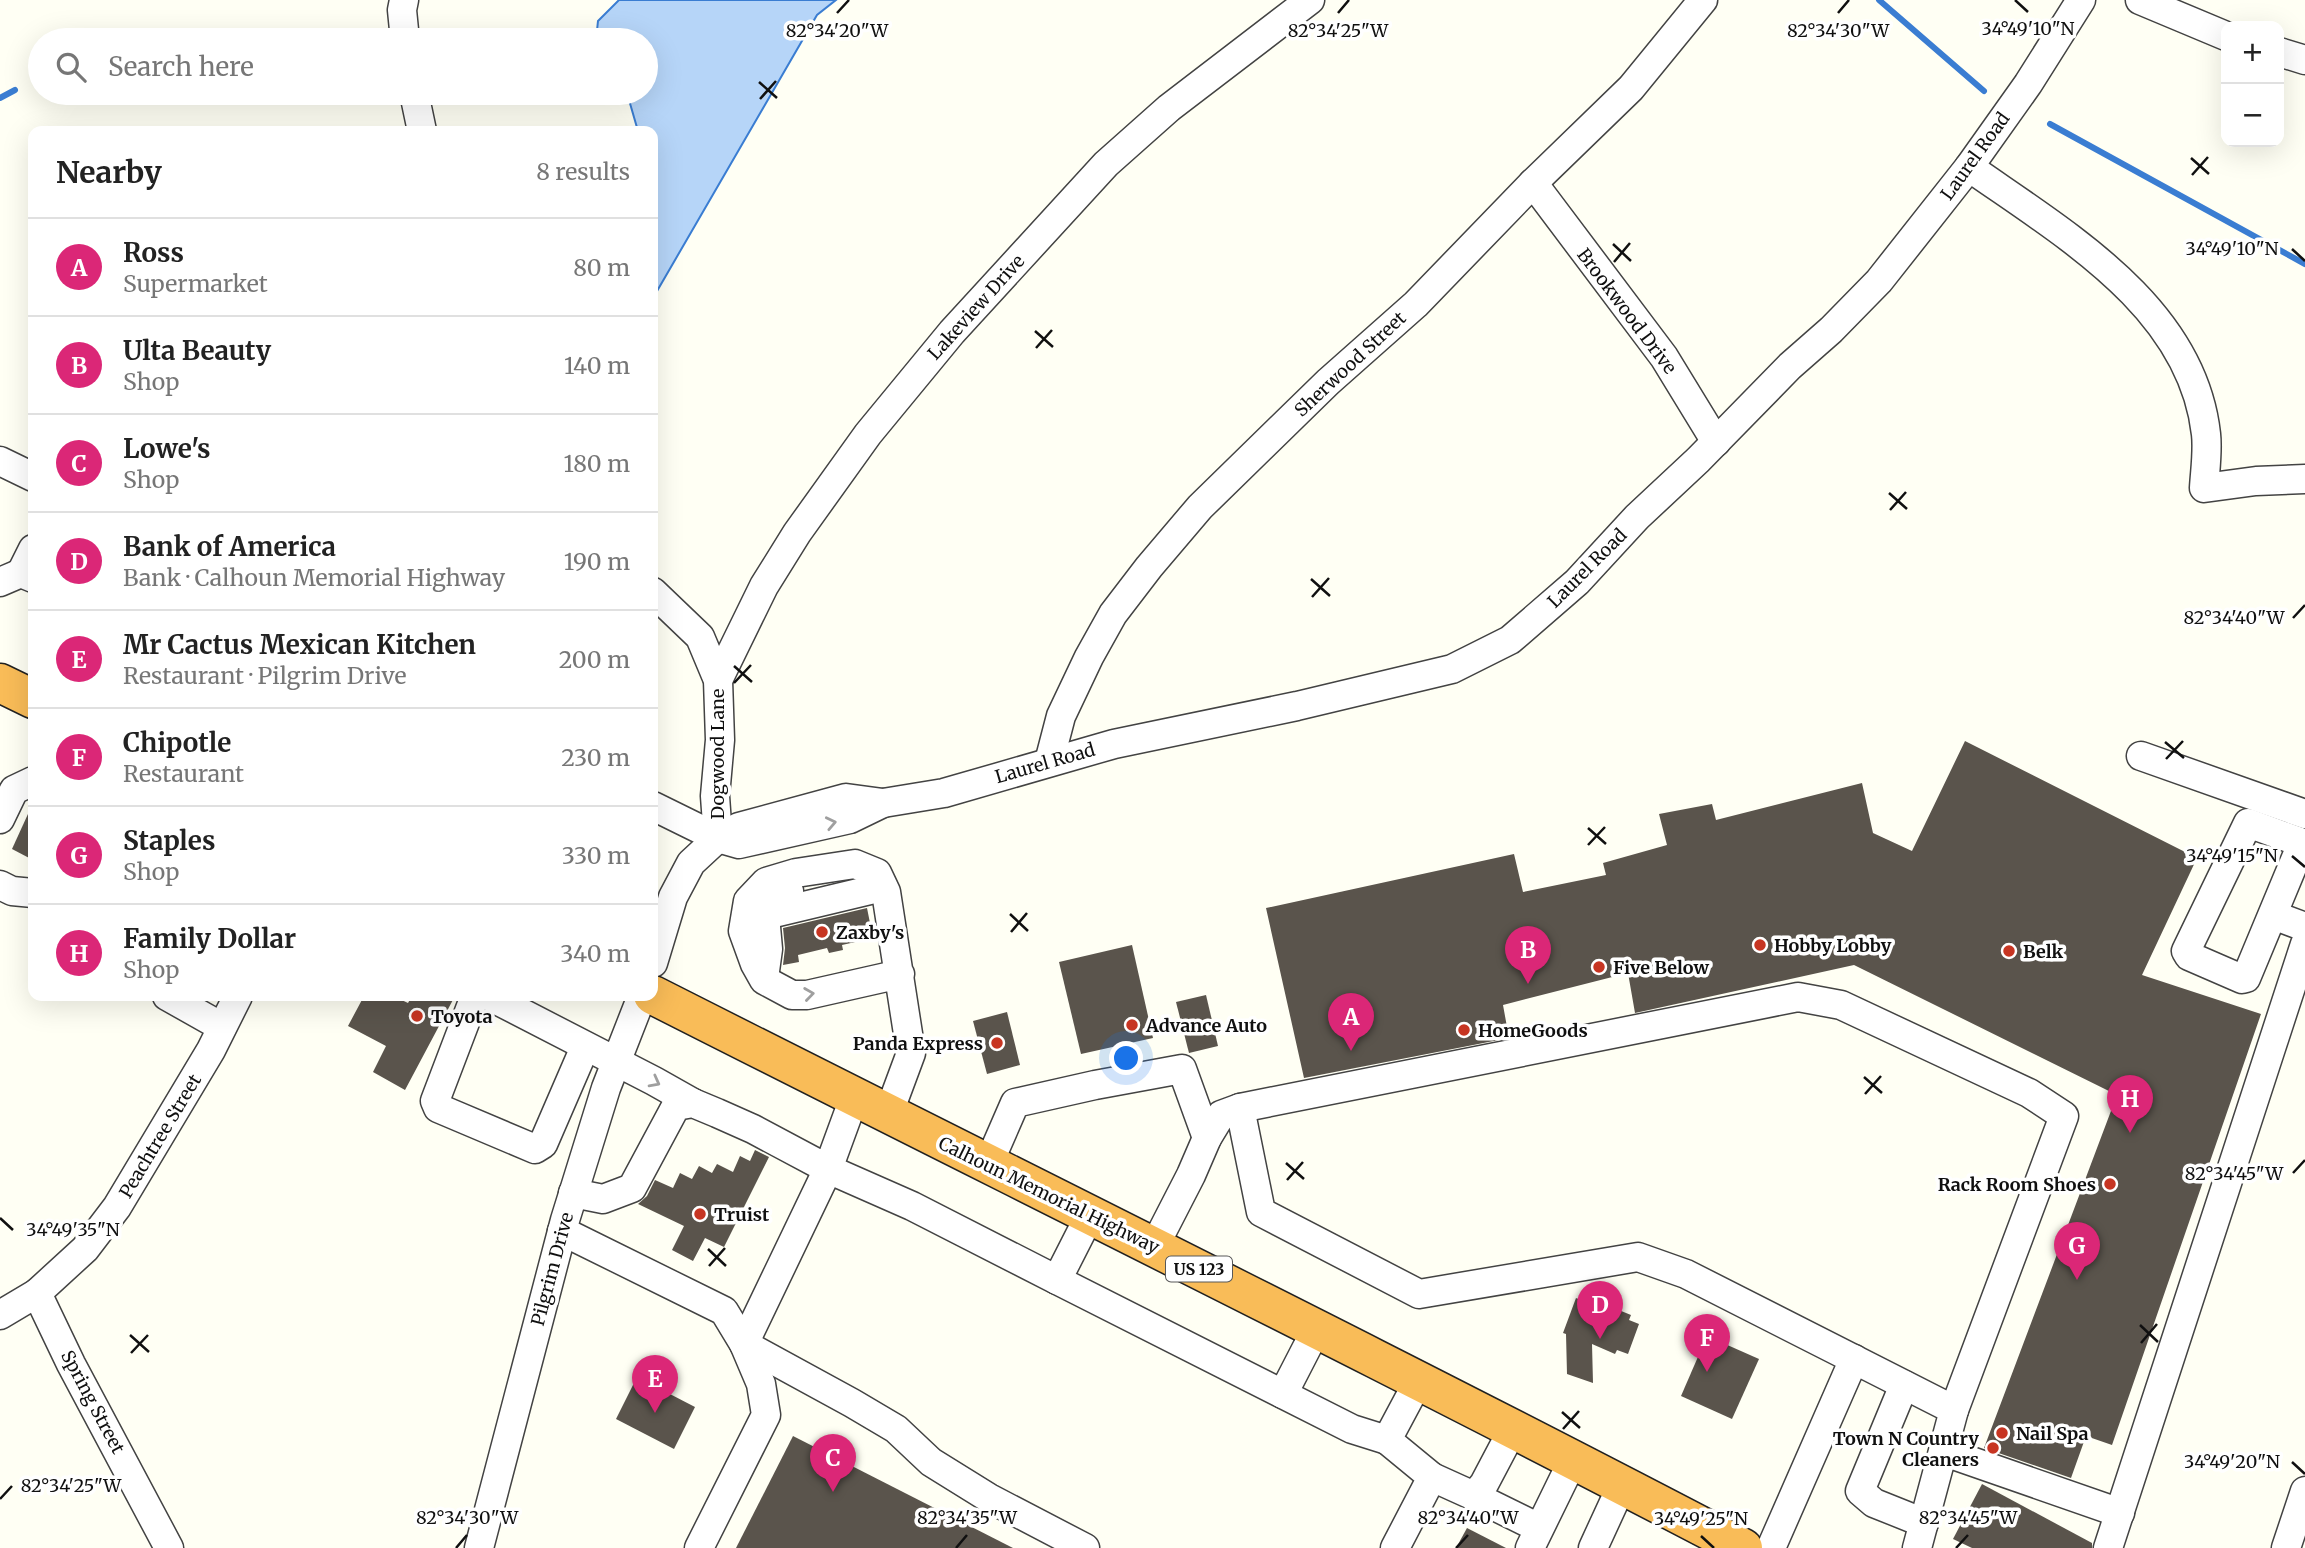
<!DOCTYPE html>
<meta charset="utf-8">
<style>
body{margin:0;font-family:Merriweather,serif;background:#f6f6f6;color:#222}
.controls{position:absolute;right:21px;top:21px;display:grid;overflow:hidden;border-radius:14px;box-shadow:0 7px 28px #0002}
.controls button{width:63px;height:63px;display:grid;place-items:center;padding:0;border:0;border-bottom:2px solid #e0e0e0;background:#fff;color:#222;font:35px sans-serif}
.you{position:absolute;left:1127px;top:1059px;width:24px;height:24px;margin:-18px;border:5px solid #fff;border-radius:50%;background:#1a73e8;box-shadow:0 0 0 10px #1a73e833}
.badge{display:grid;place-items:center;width:46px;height:46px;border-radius:50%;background:#db2777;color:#fff;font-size:23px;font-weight:700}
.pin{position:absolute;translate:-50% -58px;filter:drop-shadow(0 2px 4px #0008)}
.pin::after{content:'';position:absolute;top:37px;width:24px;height:21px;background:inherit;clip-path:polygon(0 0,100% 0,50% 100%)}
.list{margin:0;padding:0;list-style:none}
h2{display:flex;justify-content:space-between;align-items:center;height:91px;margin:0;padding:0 28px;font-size:30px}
h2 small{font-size:23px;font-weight:400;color:#767676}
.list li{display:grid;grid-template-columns:46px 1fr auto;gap:21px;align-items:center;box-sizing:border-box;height:98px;padding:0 28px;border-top:2px solid #e0e0e0}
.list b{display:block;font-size:26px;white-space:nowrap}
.list p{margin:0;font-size:23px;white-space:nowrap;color:#767676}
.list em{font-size:23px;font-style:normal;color:#767676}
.icon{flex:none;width:38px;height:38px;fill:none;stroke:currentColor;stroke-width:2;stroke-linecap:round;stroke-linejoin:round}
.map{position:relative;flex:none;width:2305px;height:1548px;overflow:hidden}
.search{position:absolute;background:#fff;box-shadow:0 7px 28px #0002;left:28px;top:28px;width:630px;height:77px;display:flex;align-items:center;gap:18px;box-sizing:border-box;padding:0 24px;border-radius:38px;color:#767676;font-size:26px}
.panel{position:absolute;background:#fff;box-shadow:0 7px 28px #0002;left:28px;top:126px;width:630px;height:875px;border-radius:14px}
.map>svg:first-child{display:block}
</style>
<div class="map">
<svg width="2305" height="1548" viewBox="0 0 2305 1548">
<rect width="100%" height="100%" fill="#fffff4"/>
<!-- water -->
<polygon fill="#b6d5f8" stroke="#3a7dd2" stroke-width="2" points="619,0 836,0 817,15 653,298 653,131 638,131 627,93 646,93 646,40 596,40 598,21"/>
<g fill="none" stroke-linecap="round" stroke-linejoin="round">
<!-- stream -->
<g stroke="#3a7dd2" stroke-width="6">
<polyline points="1879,0 1984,91"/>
<polyline points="0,98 15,90"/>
<polyline points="2050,124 2305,264"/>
</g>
</g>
<!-- building -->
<g fill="#5a544c">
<polygon points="1965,741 2197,858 2142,975 2261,1014 2112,1445 2086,1436 2071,1478 1984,1448 2117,1095 1854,965 1635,1013 1628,973 1503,1005 1509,1038 1304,1078 1266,908 1514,854 1523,892 1606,875 1603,863 1667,845 1659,814 1712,804 1716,820 1862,783 1873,833 1912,851"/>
<polygon points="33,803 33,860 12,849"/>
<polygon points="867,908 873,938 842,945 843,950 829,953 827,948 798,955 799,962 783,965 785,948 783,928"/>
<polygon points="1132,945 1153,1038 1081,1054 1059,962"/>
<polygon points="1206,995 1218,1046 1189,1053 1176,1002"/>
<polygon points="364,996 393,996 408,1003 412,996 455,996 405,1090 373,1072 386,1046 348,1026"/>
<polygon points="1007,1012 1020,1065 987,1074 973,1021"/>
<polygon points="755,1150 769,1157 724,1247 705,1238 693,1261 672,1250 684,1226 638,1204 647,1196 655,1180 673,1188 680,1173 692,1179 699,1166 712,1173 717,1164 733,1172 740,1156 750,1161"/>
<polygon points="1576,1298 1587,1303 1589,1298 1631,1315 1629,1320 1639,1324 1628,1354 1617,1350 1615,1354 1592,1344 1593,1383 1567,1374 1566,1334 1563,1333"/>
<polygon points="1707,1336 1759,1359 1732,1419 1681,1396"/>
<polygon points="637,1377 695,1407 674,1449 616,1419"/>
<polygon points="793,1436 1013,1548 736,1548"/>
<polygon points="1982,1484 2092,1543 2092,1548 1972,1548 1953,1539"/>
<polygon points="1467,1528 1506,1548 1456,1548"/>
</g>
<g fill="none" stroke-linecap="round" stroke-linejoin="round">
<!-- minor casing -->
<g stroke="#434343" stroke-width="31">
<g id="minor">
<polyline points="404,0 402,10 405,40"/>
<polyline points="2140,0 2226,36"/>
<polyline points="2279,52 2305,60"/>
<polyline points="414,93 422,131"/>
<path d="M1969,167c95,67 223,140 237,267 2,17 -1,37 -2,54l52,-7 49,-2"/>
<polyline points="1533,183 1664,357 1716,442"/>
<polyline points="0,461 33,477"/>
<polyline points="21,573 33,549"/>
<polyline points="0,582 21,573 33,578"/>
<polyline points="653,592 700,637 718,680 720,740 715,796 718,838"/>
<polyline points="718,680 764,586 797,533 868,434 952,332 1106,164 1169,108 1310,0"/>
<polyline points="2141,756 2305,814"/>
<polyline points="1049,762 1061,716 1089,657 1113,614 1149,567 1200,507 1328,382 1416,304 1533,183 1631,88 1703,0"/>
<polyline points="653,806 718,838 739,844 850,819 883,803"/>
<polyline points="0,819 14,790 33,781"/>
<polygon points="2248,823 2300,842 2301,846 2246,978 2242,979 2189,956 2186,951"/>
<polyline points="0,885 12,891 33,893"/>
<polyline points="766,915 883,887"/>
<polyline points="2273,915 2305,927"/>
<polyline points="653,963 673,897 691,863 718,838 739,827 846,798 883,803 944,793 1114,744 1297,706 1452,669 1510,640 1577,582 1637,517 1698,460 1790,366 1831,330 1879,281 1969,167 2028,84 2081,0"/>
<polyline points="764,978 768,949 764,905 771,895 789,891"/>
<polyline points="167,996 222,1027"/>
<polyline points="475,996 435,1101 438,1108 535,1149 543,1144 585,1047"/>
<polyline points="489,996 654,1081 693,1103"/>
<polyline points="1240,1108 1798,997 1841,1005 2029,1093 2064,1116 1954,1410"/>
<polyline points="888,1115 911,1053 886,892 877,873 855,864 796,873 766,882 748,901 743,931 755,964 764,980 792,995 807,995 900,974"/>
<polyline points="988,1165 1015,1103 1095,1085 1182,1069 1207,1138"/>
<polyline points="573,1193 603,1199 632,1188 676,1106 693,1103 717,1113 753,1129 828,1169 854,1098"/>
<polyline points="1090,1215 1057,1280 1352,1429 1387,1440"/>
<polyline points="562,1231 724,1311 744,1344 761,1384 766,1415 699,1548"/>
<polyline points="1154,1247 1191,1175 1207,1138 1221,1115 1240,1108 1261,1212 1419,1294 1638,1257 1686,1274 1954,1410 1917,1548"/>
<polyline points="1057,1280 912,1206 828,1169 744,1344 852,1403 896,1429 931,1462 989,1498 1085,1548"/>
<polyline points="37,1293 71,1364 169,1548"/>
<polyline points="0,1315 37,1293 85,1249 117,1207 211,1050 238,996"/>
<polyline points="1904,1385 1860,1491 1874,1503 1924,1523"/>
<polyline points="1283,1394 1317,1328"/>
<polyline points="1945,1452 2120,1513"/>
<polyline points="1432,1477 1474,1496 1484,1484 1513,1429"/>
<polyline points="1474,1496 1539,1528"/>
<polyline points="479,1548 565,1220 606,1088 642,996"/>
<polyline points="1395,1548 1432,1477 1387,1440 1419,1380"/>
<polyline points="1530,1548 1573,1460"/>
<polyline points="1593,1548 1622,1485"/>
<polyline points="1771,1548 1854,1359"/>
<polyline points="2108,1548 2305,944"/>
<polyline points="2286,1548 2305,1491"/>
</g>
</g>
<!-- highway casing -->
<g stroke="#212121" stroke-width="41">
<g id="highway">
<polyline points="0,683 33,699"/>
<path d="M653,995c363,184 729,364 1090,553"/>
</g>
</g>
<!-- minor -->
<use href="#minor" stroke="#fff" stroke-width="28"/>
<!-- highway -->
<use href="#highway" stroke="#f9bc58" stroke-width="38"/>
</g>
<!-- one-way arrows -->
<defs><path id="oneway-chevron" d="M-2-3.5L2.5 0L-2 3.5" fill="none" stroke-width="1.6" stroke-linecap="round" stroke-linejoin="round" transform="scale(1.75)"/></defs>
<g stroke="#9f9f9f">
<use href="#oneway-chevron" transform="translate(831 823) rotate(-12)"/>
<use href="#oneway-chevron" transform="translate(809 994) rotate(-8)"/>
<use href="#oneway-chevron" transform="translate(655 1082) rotate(28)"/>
</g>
<!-- ticks -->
<path fill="none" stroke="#101010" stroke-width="2.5" d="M2015,0l13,12M837,13l12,-13M1338,13l11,-13M1838,13l11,-13M759,82l18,16M760,99l16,-18M2191,158l18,16M2192,175l16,-18M1613,244l18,17M2292,249l13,12M1614,262l16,-19M1035,331l18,16M1036,348l16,-18M1889,493l18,16M1890,510l16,-18M1311,579l19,17M1312,597l17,-19M2293,618l12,-13M734,666l18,16M734,683l17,-18M2165,742l19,16M2166,759l17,-18M1588,828l18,16M1588,845l17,-18M2292,856l13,11M1010,914l18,17M1011,932l16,-19M1864,1077l18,16M1865,1094l16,-18M1286,1163l18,16M2293,1173l12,-13M1287,1180l16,-18M0,1218l13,12M708,1249l18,17M709,1266l16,-18M2140,1325l18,17M130,1335l19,17M2141,1343l16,-19M131,1353l17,-18M1562,1412l18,16M1563,1429l16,-18M2292,1462l13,12M0,1499l12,-13M1701,1536l13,12M456,1548l11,-13M956,1548l11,-13M1456,1548l12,-13M1956,1548l12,-13"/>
<!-- markers -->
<g fill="#c73522" stroke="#fff" stroke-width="2.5">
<circle cx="822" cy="932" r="7"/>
<circle cx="1760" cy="945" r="7"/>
<circle cx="2009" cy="951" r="7"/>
<circle cx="1599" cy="967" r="7"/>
<circle cx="417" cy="1016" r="7"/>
<circle cx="1132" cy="1025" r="7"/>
<circle cx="1464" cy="1030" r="7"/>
<circle cx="997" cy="1043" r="7"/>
<circle cx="2110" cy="1184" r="7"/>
<circle cx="700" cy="1214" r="7"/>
<circle cx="2002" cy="1433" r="7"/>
<circle cx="1993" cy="1448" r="7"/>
</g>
<g text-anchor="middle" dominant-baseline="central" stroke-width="7" stroke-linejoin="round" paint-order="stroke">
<!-- shield labels -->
<rect fill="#fff" stroke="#585858" stroke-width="2" x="1166" y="1256.5" width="66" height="25" rx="5"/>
<g font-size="16" font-weight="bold" fill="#101010">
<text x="1199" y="1269">US 123</text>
</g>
<!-- street labels -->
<g font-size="18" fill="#101010" stroke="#fff">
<text transform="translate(1975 156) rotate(-54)">Laurel Road</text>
<text transform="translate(976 307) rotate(-48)">Lakeview Drive</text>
<text transform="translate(1627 311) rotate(53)">Brookwood Drive</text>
<text transform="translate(1350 364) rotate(-43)">Sherwood Street</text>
<text transform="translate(1587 568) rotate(-45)">Laurel Road</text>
<text transform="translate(717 754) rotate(-90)">Dogwood Lane</text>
<text transform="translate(1045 763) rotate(-16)">Laurel Road</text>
<text transform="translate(160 1136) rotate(-59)">Peachtree Street</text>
<text transform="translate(1049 1195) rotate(26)">Calhoun Memorial Highway</text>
<text transform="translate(552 1269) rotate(-75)">Pilgrim Drive</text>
<text transform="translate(93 1402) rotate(62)">Spring Street</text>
</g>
<!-- poi labels -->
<g font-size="18" font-weight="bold" fill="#101010" stroke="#fff" text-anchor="start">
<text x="836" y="932">Zaxby's</text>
<text x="1774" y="945">Hobby Lobby</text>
<text x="2023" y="951">Belk</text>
<text x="1613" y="967">Five Below</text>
<text x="431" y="1016">Toyota</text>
<text x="1146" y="1025">Advance Auto</text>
<text x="1478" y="1030">HomeGoods</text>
<text x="983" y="1043" text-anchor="end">Panda Express</text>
<text x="2096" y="1184" text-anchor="end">Rack Room Shoes</text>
<text x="714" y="1214">Truist</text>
<text x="2016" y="1433">Nail Spa</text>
<text x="1979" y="1438" text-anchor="end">Town N Country<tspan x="1979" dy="21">Cleaners</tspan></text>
</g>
</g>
<g font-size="18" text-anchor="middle" fill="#101010" stroke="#fff" stroke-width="7" stroke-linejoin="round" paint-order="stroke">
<text x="2028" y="35">34°49'10"N</text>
<text x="837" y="37">82°34'20"W</text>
<text x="1338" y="37">82°34'25"W</text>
<text x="1838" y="37">82°34'30"W</text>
<text x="2232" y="255">34°49'10"N</text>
<text x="2234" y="624">82°34'40"W</text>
<text x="2232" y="862">34°49'15"N</text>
<text x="2234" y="1180">82°34'45"W</text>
<text x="73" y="1236">34°49'35"N</text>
<text x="2232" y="1468">34°49'20"N</text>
<text x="71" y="1492">82°34'25"W</text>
<text x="467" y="1524">82°34'30"W</text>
<text x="967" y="1524">82°34'35"W</text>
<text x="1468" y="1524">82°34'40"W</text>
<text x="1968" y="1524">82°34'45"W</text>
<text x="1701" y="1525">34°49'25"N</text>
</g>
</svg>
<div class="controls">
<button>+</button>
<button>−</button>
</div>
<div class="you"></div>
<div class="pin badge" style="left:1351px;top:1051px">A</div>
<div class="pin badge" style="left:1528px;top:984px">B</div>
<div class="pin badge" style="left:833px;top:1492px">C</div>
<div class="pin badge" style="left:1600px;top:1339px">D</div>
<div class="pin badge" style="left:655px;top:1413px">E</div>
<div class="pin badge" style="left:1707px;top:1372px">F</div>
<div class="pin badge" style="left:2077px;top:1280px">G</div>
<div class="pin badge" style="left:2130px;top:1133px">H</div>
<div class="search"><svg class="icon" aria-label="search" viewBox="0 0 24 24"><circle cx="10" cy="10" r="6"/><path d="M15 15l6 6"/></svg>Search here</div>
<section class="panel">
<h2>Nearby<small>8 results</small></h2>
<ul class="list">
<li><span class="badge">A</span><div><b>Ross</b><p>Supermarket</p></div><em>80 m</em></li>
<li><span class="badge">B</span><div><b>Ulta Beauty</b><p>Shop</p></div><em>140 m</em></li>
<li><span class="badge">C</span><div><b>Lowe's</b><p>Shop</p></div><em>180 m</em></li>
<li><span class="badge">D</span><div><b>Bank of America</b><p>Bank · Calhoun Memorial Highway</p></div><em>190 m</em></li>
<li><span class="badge">E</span><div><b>Mr Cactus Mexican Kitchen</b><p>Restaurant · Pilgrim Drive</p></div><em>200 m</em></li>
<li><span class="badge">F</span><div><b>Chipotle</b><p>Restaurant</p></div><em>230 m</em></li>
<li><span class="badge">G</span><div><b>Staples</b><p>Shop</p></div><em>330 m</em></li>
<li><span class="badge">H</span><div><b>Family Dollar</b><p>Shop</p></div><em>340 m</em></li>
</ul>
</section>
</div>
